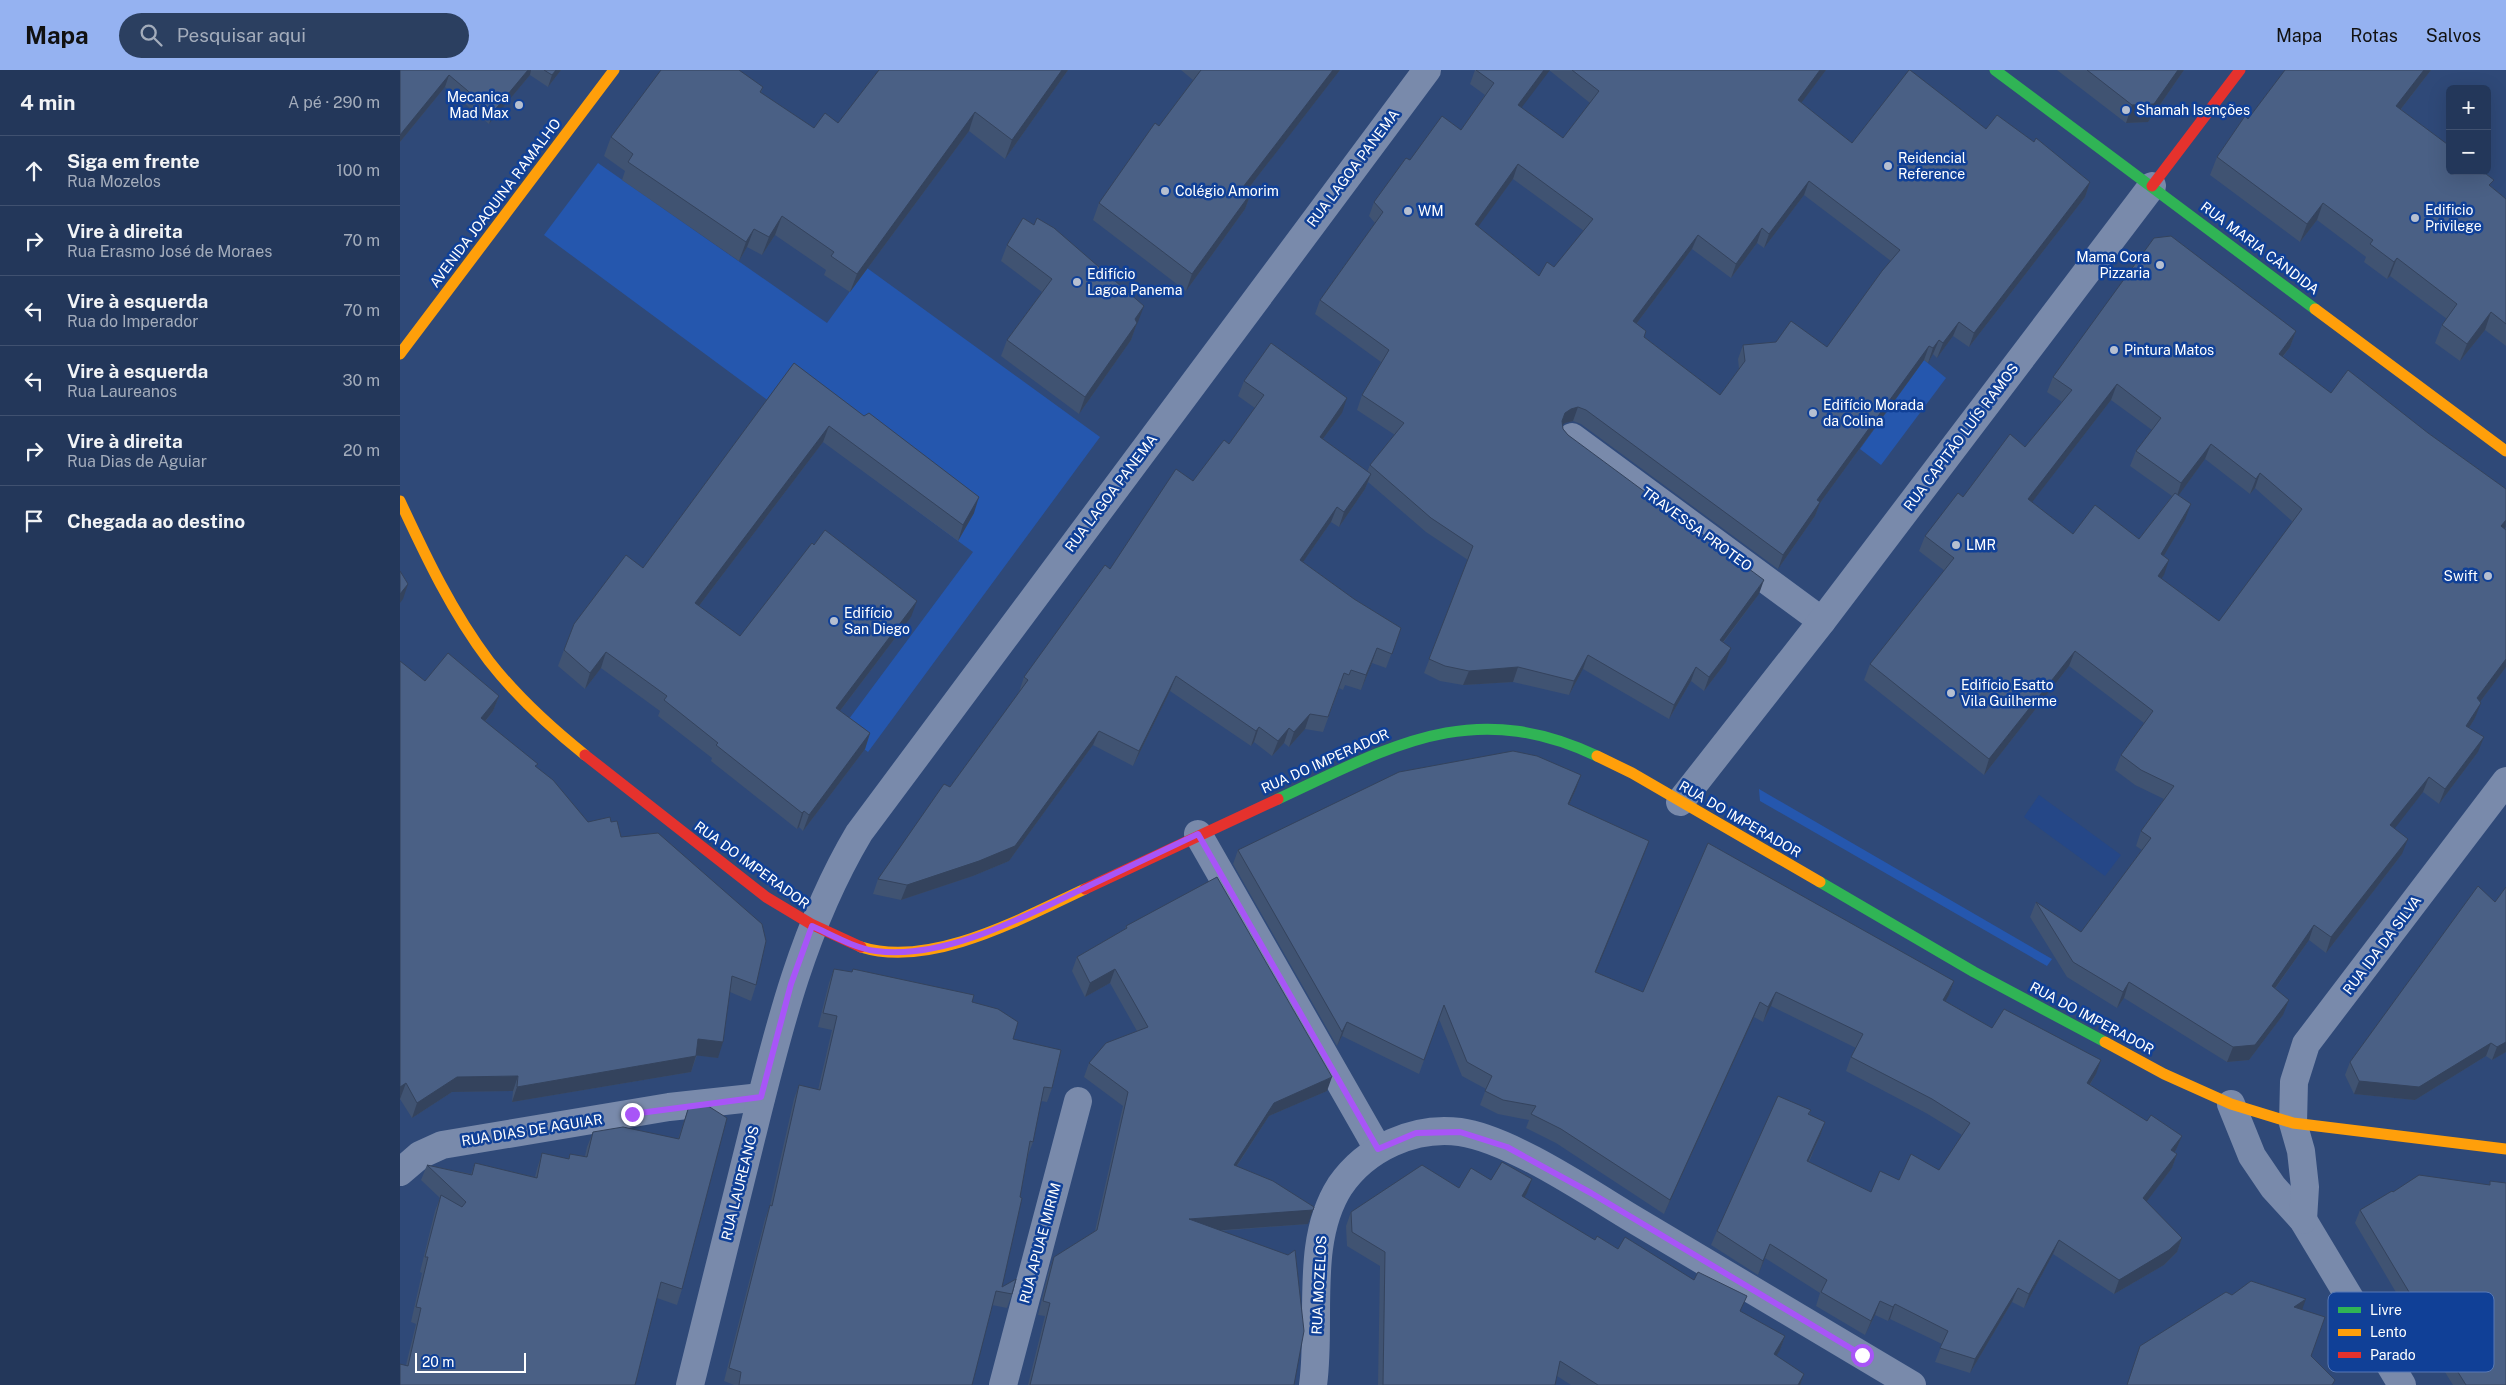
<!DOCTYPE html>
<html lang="pt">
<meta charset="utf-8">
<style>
body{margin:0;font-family:"Public Sans",sans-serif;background:#2b3f60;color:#f1f3f6}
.controls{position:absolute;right:15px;top:15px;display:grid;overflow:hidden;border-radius:8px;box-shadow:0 5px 20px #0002}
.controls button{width:45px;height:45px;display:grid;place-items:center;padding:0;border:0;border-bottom:1px solid #405170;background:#23375a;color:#f1f3f6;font:25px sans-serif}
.scale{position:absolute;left:15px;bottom:12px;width:111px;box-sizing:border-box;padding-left:5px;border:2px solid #fff;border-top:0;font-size:14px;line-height:18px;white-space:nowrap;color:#fff;-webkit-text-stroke:4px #104097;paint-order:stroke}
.stop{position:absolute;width:15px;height:15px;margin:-11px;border:4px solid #a855f7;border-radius:50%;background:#fff}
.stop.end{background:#a855f7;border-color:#fff;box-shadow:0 1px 5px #0008}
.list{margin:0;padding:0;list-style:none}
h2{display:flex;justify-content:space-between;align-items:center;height:65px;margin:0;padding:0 20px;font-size:21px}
h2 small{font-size:16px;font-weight:400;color:#a3acbb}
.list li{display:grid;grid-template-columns:32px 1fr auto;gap:15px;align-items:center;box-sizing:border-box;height:70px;padding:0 20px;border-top:1px solid #405170}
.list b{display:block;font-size:19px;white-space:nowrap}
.list p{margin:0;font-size:16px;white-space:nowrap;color:#a3acbb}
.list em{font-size:16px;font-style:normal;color:#a3acbb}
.icon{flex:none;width:28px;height:28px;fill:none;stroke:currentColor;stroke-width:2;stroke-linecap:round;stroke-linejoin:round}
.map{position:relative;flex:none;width:2106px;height:1315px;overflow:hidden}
header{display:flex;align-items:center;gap:30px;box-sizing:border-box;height:70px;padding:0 25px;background:#95b2f1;color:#111}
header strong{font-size:24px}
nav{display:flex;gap:28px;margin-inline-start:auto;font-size:18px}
.search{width:350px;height:45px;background:#2b3f60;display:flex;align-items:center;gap:12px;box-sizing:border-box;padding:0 18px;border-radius:28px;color:#a3acbb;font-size:19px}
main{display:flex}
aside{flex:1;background:#23375a}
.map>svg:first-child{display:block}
</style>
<header>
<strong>Mapa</strong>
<div class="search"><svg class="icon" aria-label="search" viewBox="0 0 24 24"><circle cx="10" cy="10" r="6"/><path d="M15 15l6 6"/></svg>Pesquisar aqui</div>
<nav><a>Mapa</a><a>Rotas</a><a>Salvos</a></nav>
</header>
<main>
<aside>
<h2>4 min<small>A pé · 290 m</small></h2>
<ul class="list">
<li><svg class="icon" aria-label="ahead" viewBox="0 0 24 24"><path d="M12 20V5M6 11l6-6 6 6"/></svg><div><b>Siga em frente</b><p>Rua Mozelos</p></div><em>100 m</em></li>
<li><svg class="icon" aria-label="right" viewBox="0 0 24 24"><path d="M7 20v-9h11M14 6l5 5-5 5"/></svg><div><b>Vire à direita</b><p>Rua Erasmo José de Moraes</p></div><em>70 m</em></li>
<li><svg class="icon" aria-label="left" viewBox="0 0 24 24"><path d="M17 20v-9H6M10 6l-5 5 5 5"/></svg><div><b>Vire à esquerda</b><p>Rua do Imperador</p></div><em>70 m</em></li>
<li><svg class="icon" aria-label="left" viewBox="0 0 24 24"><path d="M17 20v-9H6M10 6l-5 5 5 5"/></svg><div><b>Vire à esquerda</b><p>Rua Laureanos</p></div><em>30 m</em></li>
<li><svg class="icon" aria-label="right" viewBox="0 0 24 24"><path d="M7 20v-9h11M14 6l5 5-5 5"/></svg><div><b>Vire à direita</b><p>Rua Dias de Aguiar</p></div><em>20 m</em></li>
<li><svg class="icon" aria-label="arrive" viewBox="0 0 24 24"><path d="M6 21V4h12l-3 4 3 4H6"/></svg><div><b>Chegada ao destino</b></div></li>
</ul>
</aside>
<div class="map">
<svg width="2106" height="1315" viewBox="0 0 2106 1315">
<rect width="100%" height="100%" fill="#2f4978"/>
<!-- green -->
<g fill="#2557ae">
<polygon points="198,93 427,253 467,198 700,367 468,682 440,661 573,482 144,165"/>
<polygon points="1524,290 1546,308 1481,395 1460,379"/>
<polygon points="1359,719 1652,889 1647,896 1360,731"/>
</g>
<!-- water -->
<polygon fill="#254787" points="1639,725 1721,785 1705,806 1624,747"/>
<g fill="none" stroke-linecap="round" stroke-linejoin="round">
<!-- street -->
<g stroke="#798aab" stroke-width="28">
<polyline points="1172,367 1422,551"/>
<polyline points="1280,732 1422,551 1752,116"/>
<polyline points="798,764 978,1079"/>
<polyline points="1831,1034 1852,1086 1873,1117 1903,1150 2002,1315"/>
<polyline points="0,1102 20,1085 42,1075 269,1037 361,1027"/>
<polyline points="1903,1150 1905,1117 1901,1081 1893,1053 1894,1012 1906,974 2106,711"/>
<path d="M290,1315c21,-83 41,-167 62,-250 26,-105 51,-208 107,-302l568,-763"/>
<polyline points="603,1315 678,1031"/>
<path d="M913,1315c9,-64 -9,-143 27,-199 26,-38 74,-60 120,-54 50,7 128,60 173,87 93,55 186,111 279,166"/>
</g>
<!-- fast -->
<g stroke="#30b455" stroke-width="11">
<polyline points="1595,0 1915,239"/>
<path d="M878,729c114,-53 194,-102 319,-43"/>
<polyline points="1420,812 1574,902 1705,972"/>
</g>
<!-- slow -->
<g stroke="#ff9f0a" stroke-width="11">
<polyline points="1915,239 2106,381"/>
<polyline points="0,284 214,0"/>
<path d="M0,431c26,56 52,111 89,160 28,36 61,66 96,94"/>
<polyline points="1197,686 1232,703 1420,812"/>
<path d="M461,877c70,22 161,-29 224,-58"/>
<polyline points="1705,972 1764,1004 1831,1034 1893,1053 2106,1079"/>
</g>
<!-- jam -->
<g stroke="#e5322d" stroke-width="11">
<polyline points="1752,116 1840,0"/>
<polyline points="185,685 366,827 411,854 461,877"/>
<polyline points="685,819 878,729"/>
</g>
</g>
<!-- wall -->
<g fill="#405372" fill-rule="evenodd">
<polygon points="0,0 161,0 148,17 130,5 89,54 45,17 0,72"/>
<polygon points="479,0 668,0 605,89 569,61 450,222 424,205 426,200 375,165 362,185 347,177 339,191 222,110 225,101 204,86 211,67 363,17 361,23 414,58 438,53"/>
<polygon points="781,0 940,0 847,120 851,123 845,139 786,221 693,150 699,133 759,56 793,10"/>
<path d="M1075,0h351l-25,33 51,40 134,-14 104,53 -5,15 -116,150 -16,-11 -16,22 -4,-4 -5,9 -4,-3 -104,143 -5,13 -37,53 -197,-145 -8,-3 -8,2 -3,2 1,4 5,6 191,159 -36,49 3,19 -22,29 -13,-10 -22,38 -86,-50 -14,26 -56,-13 -50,3 -23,-4 -16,-8 44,-113 -42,-28 -58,-50 -3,7 -26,38 -8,-5 -28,40 51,37 47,29 -15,40 -14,-5 -11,27 -16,-5 -2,5 -4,-2 -16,44 -18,-3 -16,18 -5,-4 -12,13 -18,-14 -3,4 -81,-55 -37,75 -40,-21 -84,116 -36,15 -72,24 -28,-6 5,-15 72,-92 69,-95 5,-15 86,-108 83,-88 36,-37 26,-36 -17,-12 6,-15 98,32 -19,26 44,33 3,-7 25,-30 -38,-25 5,-15 19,-33 -66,-48 5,-14 55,-77 -6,-7 5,-14 36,-42 51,-30 24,-35 -15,-11zM1149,0l41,33 -27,35 -42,-31zM1113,109l71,52 -30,36 -15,9 -61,-50zM1404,125l87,66 -64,86 -84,-2 -5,14 1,10 -19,26 -76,-58 -7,-14 55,-74 39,29 26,-35 7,5z"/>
<polygon points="1657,0 1784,0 1748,52 1726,53"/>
<polygon points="1885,0 2031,0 2001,39 2106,129 2106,276 2085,260 2060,291 2035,273 2042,255 2047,249 1990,206 1987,209 1964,192 1966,187 1917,150 1900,172 1810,105 1817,87 1848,49"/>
<polygon points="607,175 737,253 731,270 679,344 601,286 607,270 642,222 601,191"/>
<path d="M1896,261l-6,16 -7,10 48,36 97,40 78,56v38l-1,2 1,1v137l-26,35 -5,16 -6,10 9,24 -39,52 -16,-12 -29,36 8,26 -76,99 -17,-13 -34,49 8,26 -34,45 -22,2 -103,-64 -7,10 -50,-31 -37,-60 6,-15 45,30 61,-82 -6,-4 5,-15 23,-32 -29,-14 -20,-15 6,-15 23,-32 -75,-57 -85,109 -120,-95 6,-16 75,-93 -26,-20 6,-15 38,-39 62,-50 37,-45 -15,-10 6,-15zM1711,330l41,30 -16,21 -6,15 42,30 -33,43 -66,-5 -41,-32zM1805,389l45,35 5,-6 38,34 -74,99 -58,-42 3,-4v-20l21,-35 -7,-24z"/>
<polygon points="394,293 574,443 558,471 423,372 299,536 340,566 511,547 440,641 470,663 465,679 403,761 399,757 397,759 311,691 312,688 258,646 260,641 201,598 185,619 158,596 164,580 243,498"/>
<polygon points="25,611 99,626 93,641 85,652 137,698 188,752 211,752 221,767 356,915 351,931 330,922 318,988 297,985 291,1002 112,1032 113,1021 52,1022 12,1048 0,1029"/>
<polygon points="1176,719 1169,735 1244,785 1195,902 1243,922 1554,911 1549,925 1545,931 1592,958 1696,1004 1690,1015 1747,1051 1782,1066 1776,1080 1775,1082 1777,1084 1772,1098 1746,1132 1782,1168 1777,1182 1764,1195 1714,1224 1653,1184 1624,1238 1612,1232 1570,1303 1535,1292 1542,1274 1490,1249 1488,1251 1475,1245 1465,1265 1416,1236 1420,1223 1365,1188 1358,1205 1311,1175 1317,1161 1411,1040 1409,1045 1425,1052 1420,1066 1409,1092 1471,1122 1499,1110 1539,1100 1562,1065 1526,1043 1446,1001 1451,987 1456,978 1371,936 1363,952 1354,947 1264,1144 1156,1073 1126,1058 1129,1050 1098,1044 1080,1035 1086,1019 1062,1006 1039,949 1019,1004 942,966 937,976 833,794 838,780"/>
<polygon points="2078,816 2106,982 2092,990 2086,986 2015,1030 1954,1024 1945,1005 1950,992"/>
<polygon points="726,856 927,1021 869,1046 837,1096 908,1154 820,1161 894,1315 628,1315 645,1246 638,1245 649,1200 654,1187 695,1161 723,1036 684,1007 689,993 737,961 710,913 685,927 672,901 677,887 725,859"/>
<polygon points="434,899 572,932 613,969 652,1018 647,1032 641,1031 633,1072 628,1085 602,1217 612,1224 607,1238 592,1235 572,1315 334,1315 324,1311 365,1149 370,1135 394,1029 399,1015 418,1020 432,960 418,957 429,913"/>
<polygon points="289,1036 282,1219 277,1235 257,1228 235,1315 6,1295 16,1254 11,1252 22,1203 20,1202 35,1141 40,1128 21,1110 27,1095 71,1104 75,1093 135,1107 137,1099 142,1083 168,1089 170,1084 185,1086 187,1077 193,1062 278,1069"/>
<polygon points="1132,1109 1124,1128 1195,1170 1218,1179 1341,1242 1385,1266 1380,1280 1376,1286 1404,1304 1400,1315 1171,1315 1157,1306 1155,1315 978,1315 980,1196 947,1176 946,1156 951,1142 1059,1118 1091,1110"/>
<polygon points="2090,1111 2106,1315 2053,1315 2024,1268 2028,1249 2010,1246 1955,1153 1960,1140 1993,1122 2089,1115"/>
</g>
<!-- shaded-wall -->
<g fill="#34435d">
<polygon points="128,0 131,0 130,5 89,54 93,42"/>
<polygon points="156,0 161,0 148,17 152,5"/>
<polygon points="662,0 668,0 605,89 612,70"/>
<polygon points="933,0 940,0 837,133 843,117"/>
<polygon points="1144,0 1150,0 1113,49 1118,35"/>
<polygon points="1420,0 1426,0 1393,44 1398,30"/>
<polygon points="1778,0 1784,0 1748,52 1726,53 1732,35"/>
<polygon points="2024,0 2031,0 1990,53 1996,36"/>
<polygon points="49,5 45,17 0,72 0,65"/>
<polygon points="575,42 569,61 450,222 457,204"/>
<polygon points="1118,94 1113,109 1070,168 1075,154"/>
<polygon points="1409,111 1404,125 1364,178 1369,164"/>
<polygon points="1690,112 1685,127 1569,277 1574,263"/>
<polygon points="851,123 845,139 786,221 792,204"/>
<polygon points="1923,133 1917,150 1900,172 1907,154"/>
<polygon points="382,146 375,165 362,185 369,167"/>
<polygon points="1362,158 1357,173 1331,208 1336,194"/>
<polygon points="354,159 347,177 339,191 346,172"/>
<polygon points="1298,165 1292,179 1228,265 1233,251"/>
<polygon points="1997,188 1990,206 1987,209 1994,192"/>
<polygon points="744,236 738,252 729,265 735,249"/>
<polygon points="2091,242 2085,260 2060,291 2067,274"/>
<polygon points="1559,252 1553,266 1537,288 1543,273"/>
<polygon points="737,253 731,270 679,344 685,327"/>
<polygon points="1896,261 1890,277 1873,299 1879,284"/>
<polygon points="1539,270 1533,284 1528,293 1533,278"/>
<polygon points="1529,276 1524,290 1420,433 1415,446 1378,499 1383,485 1417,430"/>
<polygon points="1717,314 1711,330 1623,444 1628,429"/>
<polygon points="947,328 942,343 914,381 920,367"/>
<polygon points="1178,337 1173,351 1165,353 1160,357 1165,343 1171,339"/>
<polygon points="429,356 423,372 289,549 295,533"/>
<polygon points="1811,374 1805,389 1776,429 1781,413"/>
<polygon points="1860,403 1855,418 1850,424 1856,409"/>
<polygon points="971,404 965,419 939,457 944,442"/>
<polygon points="579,427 574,443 558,471 563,455"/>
<polygon points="1791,434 1785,450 1756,499 1761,484"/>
<polygon points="937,437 931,452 894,505 900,490"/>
<polygon points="2106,450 2106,457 2096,471 2101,456"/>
<polygon points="1769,490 1764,505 1752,522 1758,506"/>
<polygon points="1364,510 1359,524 1314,584 1320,570"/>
<polygon points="8,514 3,529 0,533 0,524"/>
<polygon points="517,531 511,547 430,654 436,638"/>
<polygon points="977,578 972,593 961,620 966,605"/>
<polygon points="1331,578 1326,592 1304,621 1309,607"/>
<polygon points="1675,581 1669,596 1584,705 1589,689"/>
<polygon points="206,582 201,598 185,619 190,603"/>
<polygon points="1188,585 1183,599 1169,625 1174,611"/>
<polygon points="2106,589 2106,597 2071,644 2077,628"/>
<polygon points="1118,597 1113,612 1063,615 1069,601"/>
<polygon points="1296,597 1291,611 1269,649 1274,635"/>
<polygon points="776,606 770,621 733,696 739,681"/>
<polygon points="99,626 93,641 75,664 81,648"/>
<polygon points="2081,633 2075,648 2061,671 2066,656"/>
<polygon points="910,644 905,659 889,677 894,662"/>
<polygon points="859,657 854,672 851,676 856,661"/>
<polygon points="889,658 884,673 872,686 878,671"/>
<polygon points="699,661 693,675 609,791 573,806 501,830 507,815"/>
<polygon points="470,663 465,679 403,761 409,745"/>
<polygon points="2084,667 2078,682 2039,734 2045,719"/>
<polygon points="1181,705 1176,719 1163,748 1168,734"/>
<polygon points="2029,707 2023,722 1985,771 1990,755"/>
<polygon points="404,741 399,757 397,759 402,743"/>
<polygon points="2008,769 2002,784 1926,883 1931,867"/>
<polygon points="1249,771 1244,785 1190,916 1195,902"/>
<polygon points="1914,855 1909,870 1866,931 1872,916"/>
<polygon points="715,899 710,913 685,927 690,913"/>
<polygon points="1554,911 1549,925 1538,944 1543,930"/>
<polygon points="1729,912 1724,928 1717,938 1723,922"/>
<polygon points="1376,922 1371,936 1363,952 1368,937"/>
<polygon points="1889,930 1883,945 1849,990 1827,992 1833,977"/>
<polygon points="1360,932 1354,947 1264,1144 1270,1130"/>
<polygon points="947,952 942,966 937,976 942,962"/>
<polygon points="298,969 323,972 318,988 293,985"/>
<polygon points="2106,972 2106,982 2092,990 2097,977"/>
<polygon points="2091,973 2086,986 2015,1030 1954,1024 1959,1011"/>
<polygon points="296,986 291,1002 112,1032 117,1017"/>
<polygon points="1701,990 1696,1004 1682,1027 1687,1013"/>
<polygon points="118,1006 113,1021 52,1022 12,1048 17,1033 57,1007"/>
<polygon points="932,1007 927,1021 869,1046 828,1109 834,1095 874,1033"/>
<polygon points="6,1013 0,1029 0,1017"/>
<polygon points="1425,1052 1420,1066 1402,1105 1407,1091"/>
<polygon points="1782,1066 1776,1080 1766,1094 1771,1080"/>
<polygon points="1777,1084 1772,1098 1738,1143 1743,1128"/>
<polygon points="1132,1109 1127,1123 1117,1140 1122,1126"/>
<polygon points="913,1140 908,1154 784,1163 789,1149"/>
<polygon points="1782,1168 1777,1182 1764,1195 1714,1224 1719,1210"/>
<polygon points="1659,1170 1653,1184 1624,1238 1629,1224"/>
<polygon points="1370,1174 1365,1188 1358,1205 1363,1191"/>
<polygon points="1618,1218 1612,1232 1570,1303 1575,1289"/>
<polygon points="1906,1229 1902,1240 1894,1237"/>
<polygon points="1480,1231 1475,1245 1465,1265 1471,1251"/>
<polygon points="1495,1234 1490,1249 1488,1251 1493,1237"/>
<polygon points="1385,1266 1380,1280 1369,1298 1374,1284"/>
<polygon points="1404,1304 1400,1315 1398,1315"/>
</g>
<!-- building -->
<g fill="#4a6085" stroke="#34435d" fill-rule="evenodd">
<polygon points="0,0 128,0 93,42 49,5 0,65"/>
<polygon points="144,0 156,0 152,5"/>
<polygon points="261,0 339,0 363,17 360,22 414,58 425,43 438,53 479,0 662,0 612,70 575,42 457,204 431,186 434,182 382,146 369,167 354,159 346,172 228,92 233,84 211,67"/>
<polygon points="801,0 933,0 843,117 851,123 792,204 699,133 755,53 759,56"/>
<path d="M1076,0h68l-26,35 45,33 36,-47 -27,-21h248l-22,30 54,43 57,-73h1l76,59 11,-14 37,27 2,-4 54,44 -116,151 -15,-11 -16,21 -4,-3 -6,8 -4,-2 -112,154 3,2 -37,53 -197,-145 -8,-3 -7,2 -6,4 -3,8 1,8 5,6 196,145 -44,60 11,8 -22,29 -13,-10 -22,38 -86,-50 -14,26 -56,-14 -49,4 -24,-5 -16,-7 44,-113 -42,-28 -61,-53 34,-42 -42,-28 27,-45 -69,-50 63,-88 -9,-10 32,-44 4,2 32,-44 19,14 33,-47zM1118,94l75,55 -39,48 -7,-5 -8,14 -64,-52zM1409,111l91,69 -18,21 -55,76 -36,-26 -15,21 -33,3 2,16 -25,34 -76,-58 2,-6 -13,-10 65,-86 38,29 26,-36 7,6z"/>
<polygon points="1687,0 1778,0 1754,34 1732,35"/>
<polygon points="1885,0 2024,0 1996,36 2047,74 2049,70 2050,71 2050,101 2082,101 2094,110 2089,115 2106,129 2106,254 2091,242 2067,274 2042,255 2057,234 1997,188 1994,192 1970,174 1973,170 1923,133 1907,154 1817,87 1845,46 1848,49"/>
<polygon points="623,148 634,155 637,148 654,158 744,236 735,249 737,253 685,327 607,270 652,209 607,175"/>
<path d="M1771,166l125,95 -17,23 52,39 17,-23 80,63 78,56v31l-5,6 5,4v129l-29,39 4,5 -15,23 18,11 -39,52 -16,-12 -39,48 18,14 -77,98 -17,-12 -42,61 17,14 -34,45 -22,2 -104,-65 -6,10 -50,-30 -37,-60 45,30 70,-94 -10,-7 33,-45 -33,-16 -20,-15 32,-44 -78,-60 -86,108 -119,-95 84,-106 -29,-22 33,-43 5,4 47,-63 15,13 47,-57 -19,-13 101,-139zM1717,314l44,34 -25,33 45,32 30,-39 45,35 4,-6 42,36 -83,112 -61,-45 11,-16 -8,-6 30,-50 -16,-11 -36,46 -44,-34 -22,29 -45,-35z"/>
<polygon points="871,273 947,328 920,367 971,404 944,442 937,437 900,490 954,529 1001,558 992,584 977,578 966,605 951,600 949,605 944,603 928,647 910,644 894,662 889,658 878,671 859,657 856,661 776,606 739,681 699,661 615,776 579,791 507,815 478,809 544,714 550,717 628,610 624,607 705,495 710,499 776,399 793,411 824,370 829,374 864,325 844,311"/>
<polygon points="394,293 464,346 469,343 579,427 563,455 429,356 295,533 340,566 412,473 414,475 425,460 517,531 436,638 470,663 409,745 404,741 402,743 316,675 318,673 264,630 267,626 206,582 190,603 164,580 174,554 226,485 243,498"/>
<polygon points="0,501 8,514 0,524"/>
<polygon points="48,583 99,626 81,648 138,694 135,696 153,710 188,752 210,747 211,752 217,751 221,767 258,763 362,854 366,871 356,915 332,906 323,972 298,969 296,986 117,1017 118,1006 57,1007 17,1033 6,1013 0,1017 0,591 25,611"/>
<polygon points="1113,681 1137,686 1181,705 1168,734 1249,771 1195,902 1243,922 1308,773 1554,911 1543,930 1592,958 1604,939 1701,990 1687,1013 1747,1051 1751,1045 1782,1066 1771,1080 1777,1084 1743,1128 1782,1168 1769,1180 1719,1210 1659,1170 1629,1224 1618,1218 1575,1289 1540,1278 1548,1261 1495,1234 1493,1237 1480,1231 1471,1251 1421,1222 1427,1210 1370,1174 1363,1191 1317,1161 1378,1026 1411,1040 1408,1044 1425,1052 1407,1091 1471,1122 1480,1101 1499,1110 1511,1084 1539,1100 1570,1053 1532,1029 1451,987 1463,964 1376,922 1368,937 1360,932 1270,1130 1161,1059 1131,1044 1136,1036 1103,1030 1085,1021 1092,1006 1067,992 1044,935 1024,990 947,952 942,962 838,780 999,702"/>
<polygon points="817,807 932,1007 874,1033 834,1095 873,1111 914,1137 913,1140 789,1149 888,1185 895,1180 904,1261 894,1315 630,1315 650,1233 643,1231 654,1187 697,1160 728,1022 689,993 706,973 748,957 715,899 690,913 677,887 727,858 726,856"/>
<polygon points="2078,816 2095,832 2106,817 2106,972 2097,977 2091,973 2019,1017 1959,1011 1950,992"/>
<polygon points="434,899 452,902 453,899 574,925 572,932 598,939 618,952 613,969 661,980 652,1018 644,1017 633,1072 630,1071 620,1127 622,1128 602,1217 616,1209 612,1224 596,1221 572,1315 339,1315 341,1302 329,1298 370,1135 372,1136 399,1015 420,1020 437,946 423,943"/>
<polygon points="305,1034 327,1048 282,1219 261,1212 235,1315 0,1315 0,1294 8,1296 21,1238 16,1237 28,1187 25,1187 41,1125 62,1137 66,1132 27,1095 72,1105 75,1093 137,1108 142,1083 169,1089 170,1084 187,1087 193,1062 223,1057 279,1069 289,1036"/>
<polygon points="1102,1092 1132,1109 1122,1126 1195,1170 1197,1166 1218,1179 1225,1167 1294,1210 1298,1202 1347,1226 1340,1241 1385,1266 1374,1284 1404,1304 1398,1315 1198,1315 1160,1291 1155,1315 983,1315 985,1182 952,1162 951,1142 1022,1095 1059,1118 1071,1098 1091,1110"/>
<polygon points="2019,1105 2090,1115 2090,1111 2106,1113 2106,1315 2066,1315 2028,1254 2033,1236 2015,1232 1960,1140 1992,1121 1993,1122"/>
<polygon points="1851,1211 1906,1229 1894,1237 1925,1247 1911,1286 1935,1310 1932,1315 1727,1315 1740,1276 1826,1222 1832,1225"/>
</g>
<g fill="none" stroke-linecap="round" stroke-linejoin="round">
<!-- route -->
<path stroke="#a855f7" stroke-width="6" d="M232,1044l129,-17 30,-113 21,-58c20,9 42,22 64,25 66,9 144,-32 202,-60 40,-19 80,-38 120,-57l180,315 38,-16 44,-1 47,15 84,46 271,162"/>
</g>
<!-- markers -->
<g fill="#b6bfd0" stroke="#104097" stroke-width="2">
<circle cx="119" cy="35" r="5"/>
<circle cx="1726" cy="40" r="5"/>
<circle cx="1488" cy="96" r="5"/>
<circle cx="765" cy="121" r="5"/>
<circle cx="1008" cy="141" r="5"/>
<circle cx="2015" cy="148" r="5"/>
<circle cx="1760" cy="195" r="5"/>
<circle cx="677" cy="212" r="5"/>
<circle cx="1714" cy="280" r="5"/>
<circle cx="1413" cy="343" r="5"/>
<circle cx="1556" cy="475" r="5"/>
<circle cx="2088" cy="506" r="5"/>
<circle cx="434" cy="551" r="5"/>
<circle cx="1551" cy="623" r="5"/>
</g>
<g text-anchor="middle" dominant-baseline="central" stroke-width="5" stroke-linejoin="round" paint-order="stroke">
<!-- poi labels -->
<g font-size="14" fill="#fff" stroke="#104097" text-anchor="start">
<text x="109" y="27" text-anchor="end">Mecanica<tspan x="109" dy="16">Mad Max</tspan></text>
<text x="1736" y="40">Shamah Isenções</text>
<text x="1498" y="88">Reidencial<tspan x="1498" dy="16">Reference</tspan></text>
<text x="775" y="121">Colégio Amorim</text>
<text x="2025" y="140">Edificio<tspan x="2025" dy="16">Privilege</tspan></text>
<text x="1018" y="141">WM</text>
<text x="1750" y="187" text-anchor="end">Mama Cora<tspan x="1750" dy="16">Pizzaria</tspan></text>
<text x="687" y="204">Edifício<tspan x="687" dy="16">Lagoa Panema</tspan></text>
<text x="1724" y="280">Pintura Matos</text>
<text x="1423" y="335">Edifício Morada<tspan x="1423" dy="16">da Colina</tspan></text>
<text x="1566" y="475">LMR</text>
<text x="2078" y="506" text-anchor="end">Swift</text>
<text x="444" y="543">Edifício<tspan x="444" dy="16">San Diego</tspan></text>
<text x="1561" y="615">Edifício Esatto<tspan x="1561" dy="16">Vila Guilherme</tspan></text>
</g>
<!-- street labels -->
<g font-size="14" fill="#fff" stroke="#104097">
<text transform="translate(953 98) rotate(-53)">RUA LAGOA PANEMA</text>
<text transform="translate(95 133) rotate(-53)">AVENIDA JOAQUINA RAMALHO</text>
<text transform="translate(1860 178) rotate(37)">RUA MARIA CÂNDIDA</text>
<text transform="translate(1561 367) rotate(-53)">RUA CAPITÃO LUÍS RAMOS</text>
<text transform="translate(711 423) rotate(-53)">RUA LAGOA PANEMA</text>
<text transform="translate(1297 459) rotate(36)">TRAVESSA PROTEO</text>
<text transform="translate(925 691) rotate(-24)">RUA DO IMPERADOR</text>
<text transform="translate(1340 749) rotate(30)">RUA DO IMPERADOR</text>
<text transform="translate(352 795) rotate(36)">RUA DO IMPERADOR</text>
<text transform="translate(1982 875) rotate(-53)">RUA IDA DA SILVA</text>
<text transform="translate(1692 948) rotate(28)">RUA DO IMPERADOR</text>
<text transform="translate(132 1060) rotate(-9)">RUA DIAS DE AGUIAR</text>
<text transform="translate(340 1113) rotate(-76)">RUA LAUREANOS</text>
<text transform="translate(640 1173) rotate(-75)">RUA APUAE MIRIM</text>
<text transform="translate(919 1215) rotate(-87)">RUA MOZELOS</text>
</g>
</g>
<!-- legend -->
<rect x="1928" y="1222" width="166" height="80" rx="8" fill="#104097" stroke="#5879b6" stroke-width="1"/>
<rect x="1938" y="1237" width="23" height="6" fill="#30b455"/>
<rect x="1938" y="1259" width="23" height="7" fill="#ff9f0a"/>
<rect x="1938" y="1282" width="23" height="6" fill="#e5322d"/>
<g font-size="14" fill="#fff">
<text x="1970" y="1245">Livre</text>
<text x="1970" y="1267">Lento</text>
<text x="1970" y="1290">Parado</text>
</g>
</svg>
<div class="controls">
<button>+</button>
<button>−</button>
</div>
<div class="scale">20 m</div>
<div class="stop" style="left:1462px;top:1285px"></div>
<div class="stop end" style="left:232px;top:1044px"></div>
</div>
</main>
